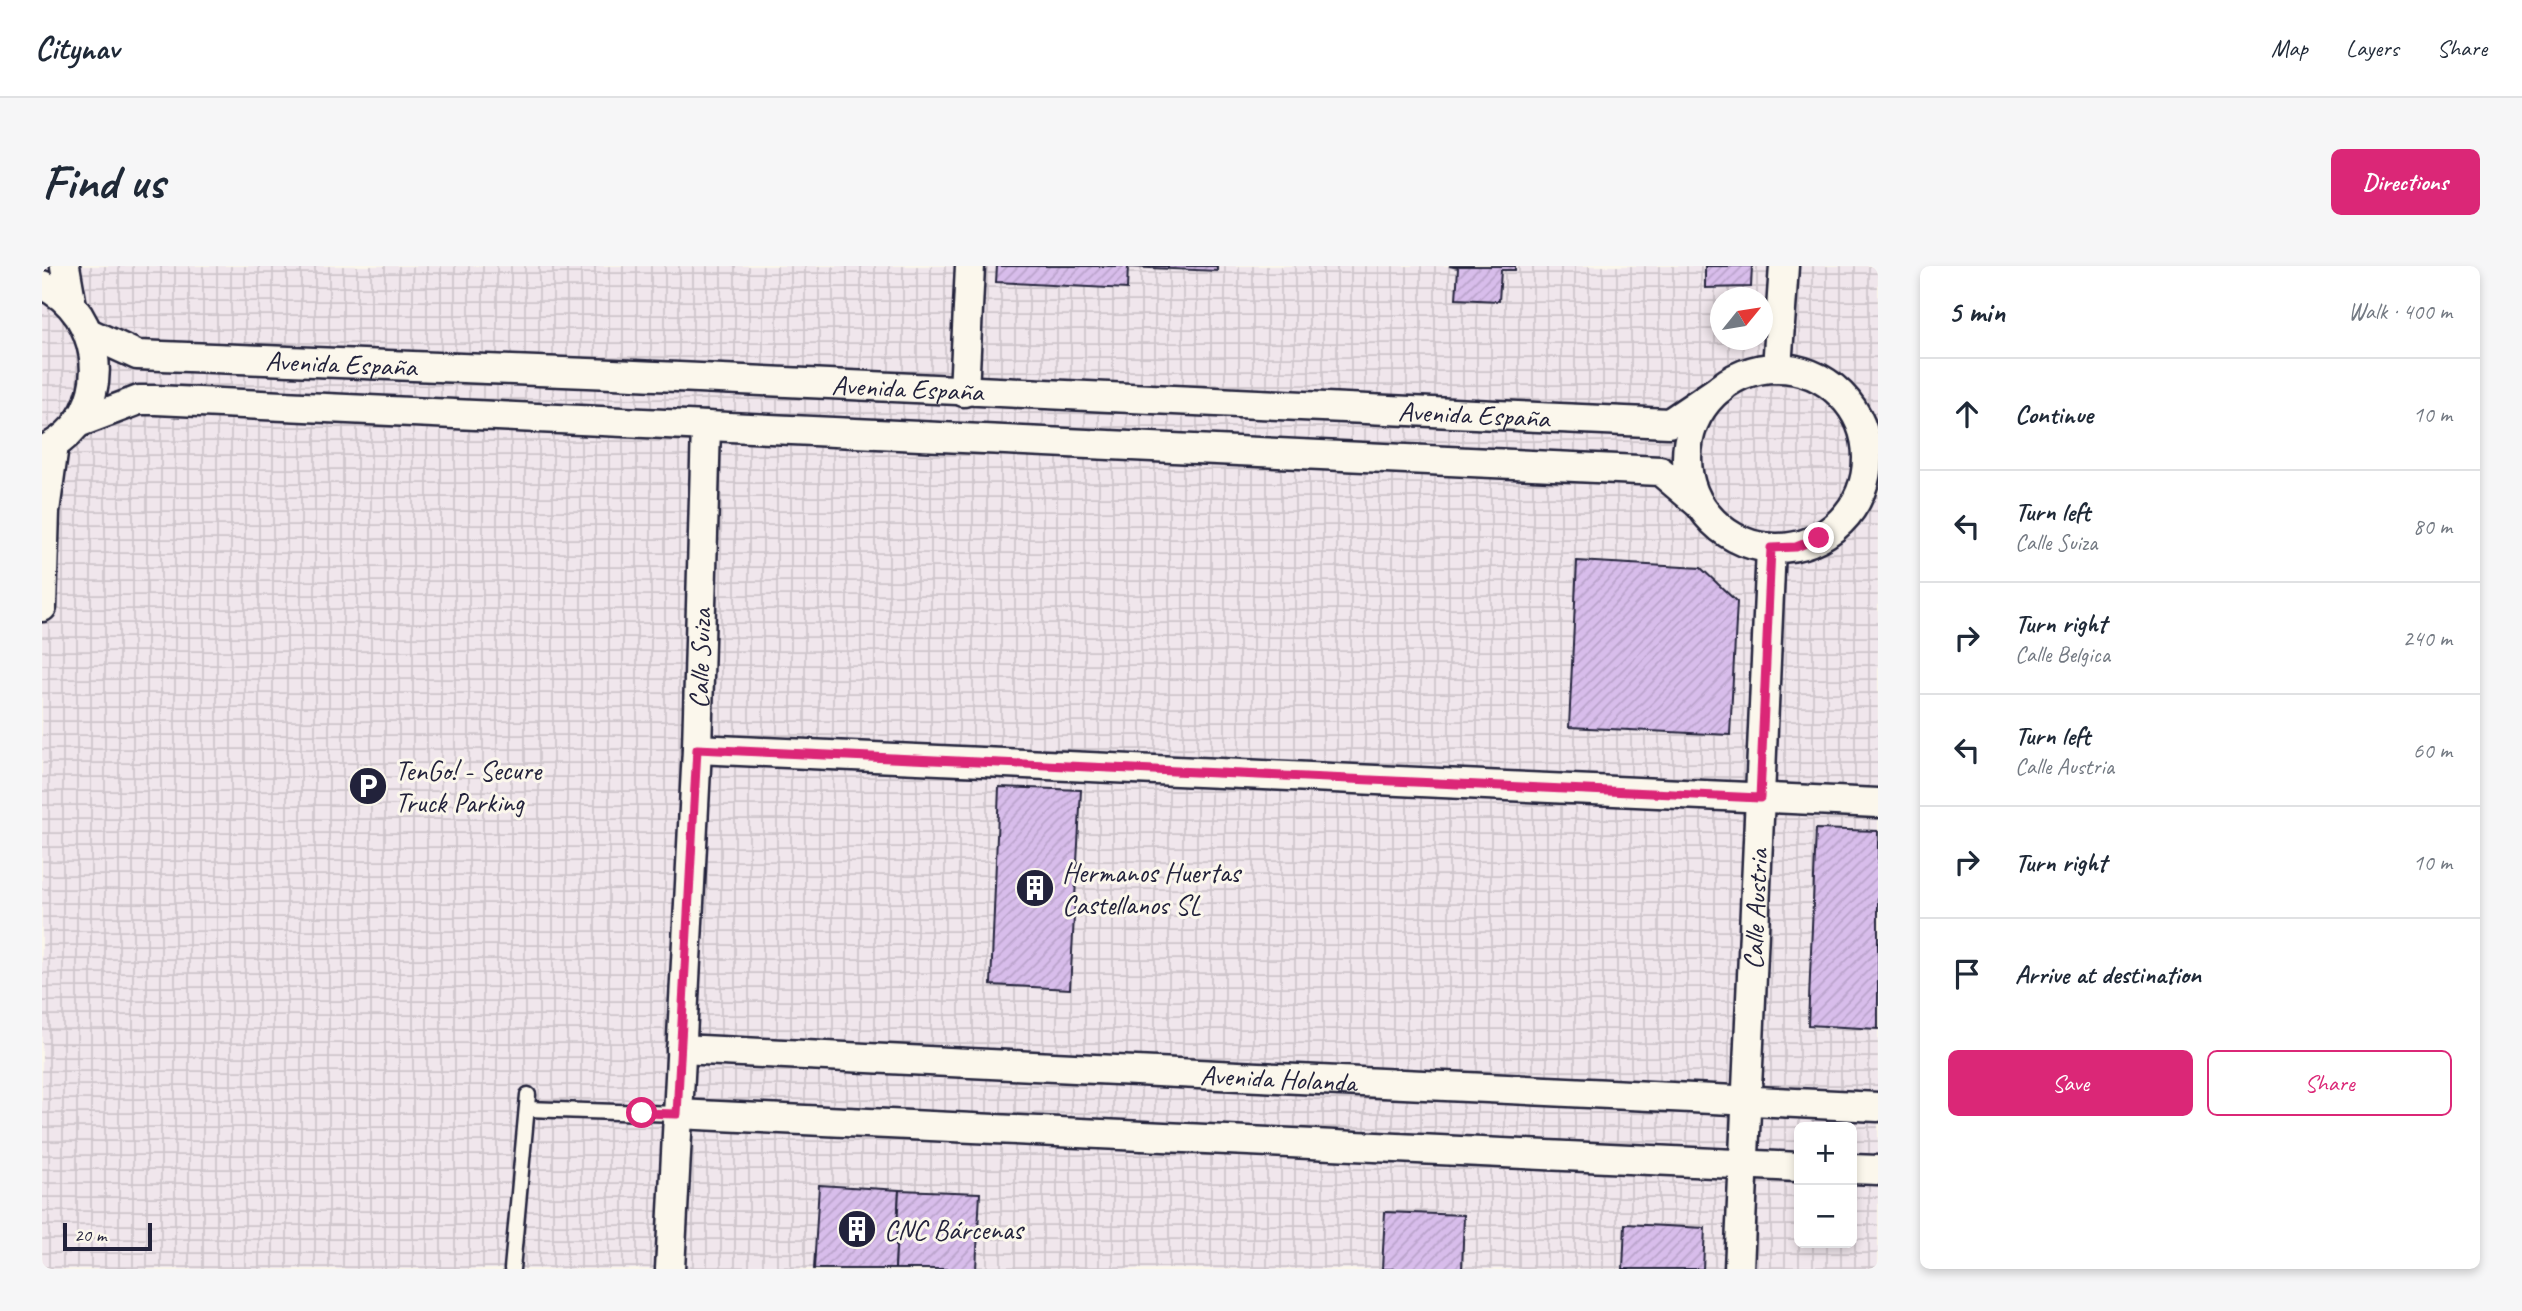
<!DOCTYPE html>
<meta charset="utf-8">
<style>
body{margin:0;font-family:Caveat,sans-serif;background:#f6f6f7;color:#1f2937}
.controls{position:absolute;right:21px;bottom:21px;display:grid;overflow:hidden;border-radius:10px;box-shadow:0 4px 10px #0003}
.controls button{width:63px;height:63px;display:grid;place-items:center;padding:0;border:0;border-bottom:2px solid #e0e1e3;background:#fff;color:#1f2937;font:35px sans-serif}
.compass{position:absolute;left:1668px;top:21px;width:63px;height:63px;border-radius:50%;background:#fff;box-shadow:0 4px 10px #0003;rotate:60deg}
.scale{position:absolute;left:21px;bottom:18px;width:89px;box-sizing:border-box;padding-left:7px;border:4px solid #22223b;border-top:0;font-size:19px;line-height:24px;white-space:nowrap;color:#22223b;-webkit-text-stroke:5px #fbf7ec;paint-order:stroke}
.stop{position:absolute;width:21px;height:21px;margin:-16px;border:5px solid #db2777;border-radius:50%;background:#fff}
.stop.end{background:#db2777;border-color:#fff;box-shadow:0 2px 7px #0008}
.list{margin:0;padding:0;list-style:none}
h2{display:flex;justify-content:space-between;align-items:center;height:91px;margin:0;padding:0 28px;font-size:30px}
h2 small{font-size:23px;font-weight:400;color:#747a83}
.list li{display:grid;grid-template-columns:46px 1fr auto;gap:21px;align-items:center;box-sizing:border-box;height:112px;padding:0 28px;border-top:2px solid #e0e1e3}
.list b{display:block;font-size:26px;white-space:nowrap}
.list p{margin:0;font-size:23px;white-space:nowrap;color:#747a83}
.list em{font-size:23px;font-style:normal;color:#747a83}
.actions{display:flex;gap:14px;padding:21px 28px}
.actions a{flex:1;padding:16px 0;border:2px solid #db2777;border-radius:10px;text-align:center;font-size:24px;color:#db2777}
.actions .main{background:#db2777;color:#fff}
.icon{flex:none;width:38px;height:38px;fill:none;stroke:currentColor;stroke-width:2;stroke-linecap:round;stroke-linejoin:round}
.map{position:relative;flex:none;width:1836px;height:1003px;overflow:hidden;border-radius:10px}
header{display:flex;align-items:center;gap:42px;box-sizing:border-box;height:98px;padding:0 35px;background:#fff;border-bottom:2px solid #e0e1e3}
header strong{font-size:33px}
nav{display:flex;gap:38px;margin-inline-start:auto;font-size:24px}
.intro{display:flex;align-items:center;justify-content:space-between;box-sizing:border-box;height:168px;padding:0 42px}
h1{margin:0;font-size:49px}
.button{padding:18px 32px;border-radius:10px;background:#db2777;color:#fff;font-size:24px;font-weight:700}
main{display:flex;gap:42px;padding:0 42px}
aside{flex:1;background:#fff;border-radius:10px;box-shadow:0 4px 10px #0003}
.map>svg:first-child{display:block}
</style>
<header>
<strong>Citynav</strong>
<nav><a>Map</a><a>Layers</a><a>Share</a></nav>
</header>
<div class="intro"><h1>Find us</h1><a class="button">Directions</a></div>
<main>
<div class="map">
<svg width="1836" height="1003" viewBox="0 0 1836 1003">
<defs>
<pattern id="industrial-grid" width="8" height="8" patternUnits="userSpaceOnUse" patternTransform="scale(1.75)"><rect width="8" height="8" fill="#f0e6ec"/><path d="M0 4h8M4 0v8" fill="none" stroke="#cec5cb"/></pattern>
<pattern id="building-hatch" width="6" height="6" patternUnits="userSpaceOnUse" patternTransform="scale(1.75)"><rect width="6" height="6" fill="#d8bdeb"/><path d="M-1 1l2-2M0 6l6-6M5 7l2-2" fill="none" stroke="#b9a2ca"/></pattern>
</defs>
<rect width="100%" height="100%" fill="#fbf7ec"/>
<filter id="ink" filterUnits="userSpaceOnUse"><feTurbulence type="fractalNoise" baseFrequency=".0143" numOctaves="2"/><feDisplacementMap in="SourceGraphic" scale="14" xChannelSelector="R" yChannelSelector="G"/><feConvolveMatrix kernelMatrix="1 2 1 2 8 2 1 2 1" color-interpolation-filters="sRGB"/></filter>
<g filter="url(#ink)">
<!-- industrial -->
<path fill="url(#industrial-grid)" fill-rule="evenodd" d="M0,0h1836v1003h-1836zM1678,32h42v42h-42zM1757,861h53v116h-53z"/>
<!-- building -->
<g fill="url(#building-hatch)" stroke="#22223b" stroke-width="2">
<polygon points="955,0 1175,0 1175,5 1086,1 1085,23 954,16"/>
<polygon points="1407,0 1473,0 1473,4 1459,4 1457,35 1414,33 1416,2"/>
<polygon points="1663,0 1710,0 1709,21 1663,22"/>
<polygon points="1535,295 1659,302 1695,336 1688,469 1527,461"/>
<polygon points="957,521 1039,524 1028,723 949,719"/>
<polygon points="1774,563 1836,565 1836,763 1766,759"/>
<polygon points="777,919 857,924 853,1003 772,1003"/>
<polygon points="857,924 938,927 934,1003 853,1003"/>
<polygon points="1343,946 1422,949 1420,1003 1340,1003"/>
<polygon points="1583,958 1663,962 1661,1003 1581,1003"/>
</g>
<g fill="none" stroke-linecap="round" stroke-linejoin="round">
<!-- lane casing -->
<g stroke="#22223b" stroke-width="19">
<g id="lane">
<polyline points="485,843 635,848"/>
<polyline points="470,1003 486,829"/>
</g>
</g>
<!-- street casing -->
<g stroke="#22223b" stroke-width="33">
<g id="street">
<polyline points="23,0 30,40"/>
<path d="M0,19c15,6 28,18 37,31 30,49 17,110 -37,135"/>
<path id="s1" d="M47,67l48,22 476,19 1056,49 52,-35"/>
<polyline points="1735,102 1742,0"/>
<circle cx="1735" cy="192" r="90"/>
<polyline points="922,126 928,0"/>
<polyline points="36,157 97,134 114,134 1618,205 1657,238"/>
<polyline points="0,341 3,245 12,179"/>
<polyline points="655,483 1836,537"/>
<path id="s2" d="M639,783l1197,58"/>
<polyline points="635,848 1757,901"/>
<polyline points="1810,903 1836,904"/>
<path id="s3" d="M628,1003l27,-520 9,-323"/>
<path id="s4" d="M1697,1003l32,-721"/>
</g>
</g>
<!-- lane -->
<use href="#lane" stroke="#fbf7ec" stroke-width="14"/>
<!-- street -->
<use href="#street" stroke="#fbf7ec" stroke-width="28"/>
</g>
</g>
<g fill="none" stroke-linecap="round" stroke-linejoin="round" filter="url(#ink)">
<!-- route -->
<polyline stroke="#db2777" stroke-width="9" points="600,847 635,848 655,483 1718,532 1729,282 1754,281 1777,272"/>
</g>
<!-- icons -->
<defs>
<g id="parking-disc" transform="scale(2.0125)"><circle r="9.5" fill="#22223b" stroke="#fbf7ec"/><path d="M-3.5-5.5H1a3.5 3.5 0 0 1 0 7H-1V5.5H-3.5ZM-1-3.4V-.6H.8a1.4 1.4 0 0 0 0-2.8Z" fill="#fff"/></g>
<g id="building-disc" transform="scale(2.0125)"><circle r="9.5" fill="#22223b" stroke="#fbf7ec"/><path d="M-4-6H4V6H1V3H-1V6H-4ZM-2.5-4.3h1.7v1.8h-1.7ZM.8-4.3h1.7v1.8H.8ZM-2.5-1h1.7V.8h-1.7ZM.8-1h1.7V.8H.8Z" fill="#fff"/></g>
</defs>
<g fill-rule="evenodd">
<use href="#parking-disc" x="326" y="520"/>
<use href="#building-disc" x="993" y="622"/>
<use href="#building-disc" x="815" y="963"/>
</g>
<g text-anchor="middle" dominant-baseline="central" stroke-width="6" stroke-linejoin="round" paint-order="stroke">
<!-- street labels -->
<g font-size="28" fill="#22223b" stroke="#fbf7ec">
<text stroke="none"><textPath href="#s1" startOffset="257">Avenida España</textPath></text>
<text stroke="none"><textPath href="#s1" startOffset="824">Avenida España</textPath></text>
<text stroke="none"><textPath href="#s1" startOffset="1391">Avenida España</textPath></text>
<text stroke="none"><textPath href="#s3" startOffset="611">Calle Suiza</textPath></text>
<text stroke="none"><textPath href="#s4" startOffset="360">Calle Austria</textPath></text>
<text stroke="none"><textPath href="#s2" startOffset="598">Avenida Holanda</textPath></text>
</g>
<!-- poi labels -->
<g font-size="28" fill="#22223b" stroke="#fbf7ec" text-anchor="start">
<text x="353" y="504">TenGo! - Secure<tspan x="353" dy="32">Truck Parking</tspan></text>
<text x="1020" y="606">Hermanos Huertas<tspan x="1020" dy="32">Castellanos SL</tspan></text>
<text x="842" y="963">CNC Bárcenas</text>
</g>
</g>
</svg>
<div class="controls">
<button>+</button>
<button>−</button>
</div>
<svg class="compass" viewBox="-18 -18 36 36"><path d="M0-13l5 13h-10z" fill="#e53935"/><path d="M0 13l5-13h-10z" fill="#747a83"/></svg>
<div class="scale">20 m</div>
<div class="stop" style="left:600px;top:847px"></div>
<div class="stop end" style="left:1777px;top:272px"></div>
</div>
<aside>
<h2>5 min<small>Walk · 400 m</small></h2>
<ul class="list">
<li><svg class="icon" aria-label="ahead" viewBox="0 0 24 24"><path d="M12 20V5M6 11l6-6 6 6"/></svg><div><b>Continue</b></div><em>10 m</em></li>
<li><svg class="icon" aria-label="left" viewBox="0 0 24 24"><path d="M17 20v-9H6M10 6l-5 5 5 5"/></svg><div><b>Turn left</b><p>Calle Suiza</p></div><em>80 m</em></li>
<li><svg class="icon" aria-label="right" viewBox="0 0 24 24"><path d="M7 20v-9h11M14 6l5 5-5 5"/></svg><div><b>Turn right</b><p>Calle Belgica</p></div><em>240 m</em></li>
<li><svg class="icon" aria-label="left" viewBox="0 0 24 24"><path d="M17 20v-9H6M10 6l-5 5 5 5"/></svg><div><b>Turn left</b><p>Calle Austria</p></div><em>60 m</em></li>
<li><svg class="icon" aria-label="right" viewBox="0 0 24 24"><path d="M7 20v-9h11M14 6l5 5-5 5"/></svg><div><b>Turn right</b></div><em>10 m</em></li>
<li><svg class="icon" aria-label="arrive" viewBox="0 0 24 24"><path d="M6 21V4h12l-3 4 3 4H6"/></svg><div><b>Arrive at destination</b></div></li>
</ul>
<div class="actions"><a class="main">Save</a><a>Share</a></div>
</aside>
</main>
